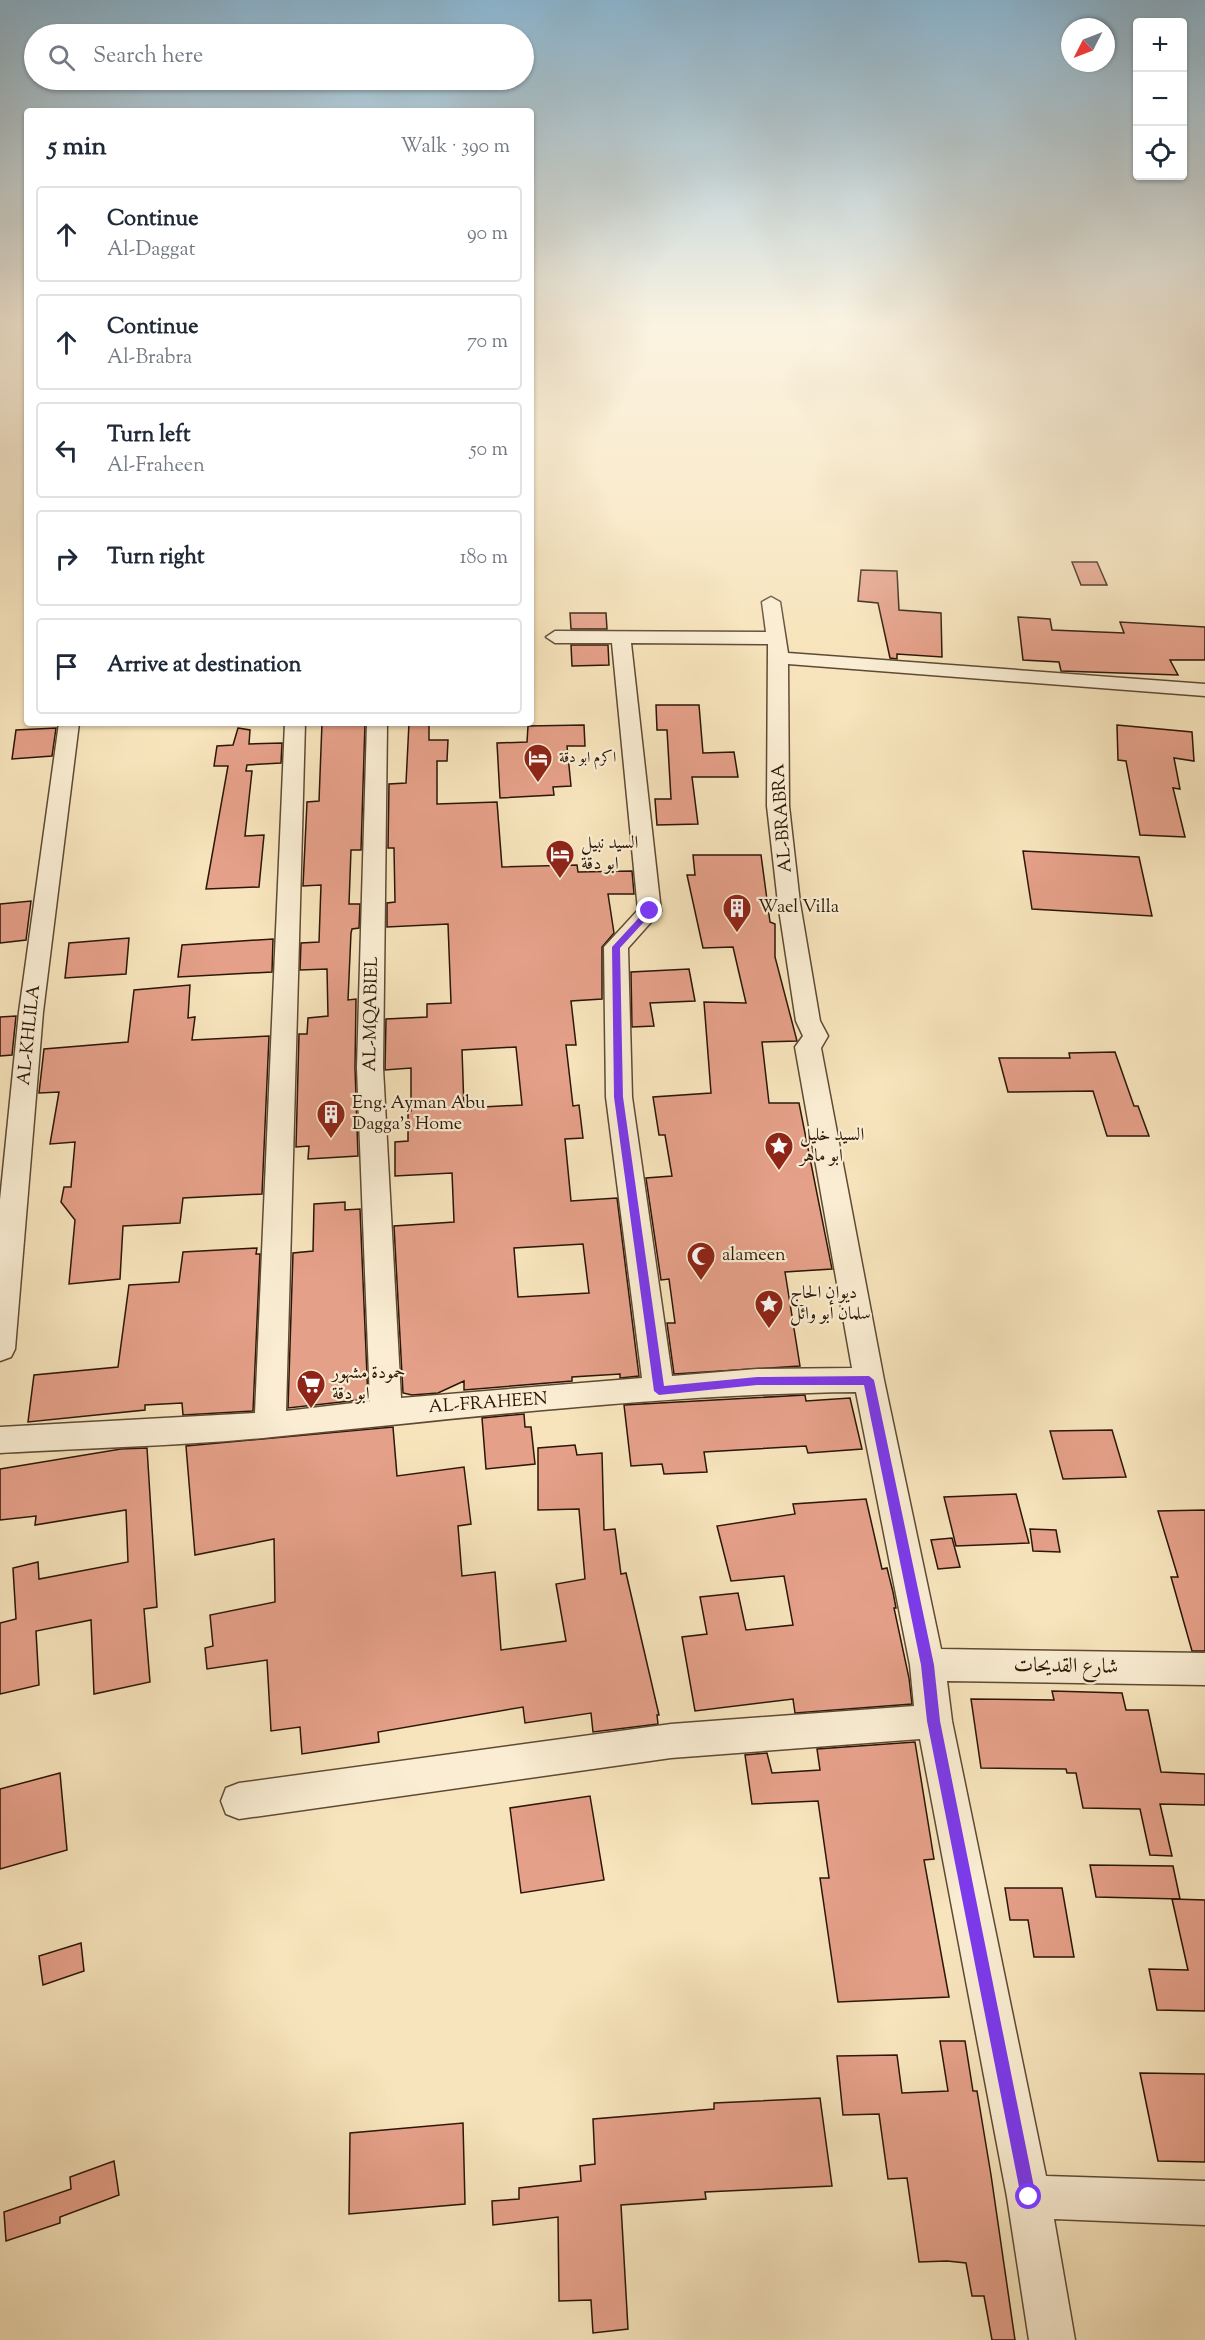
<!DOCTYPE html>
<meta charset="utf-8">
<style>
body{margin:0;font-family:"Sorts Mill Goudy",Amiri,serif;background:#f6f6f7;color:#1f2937}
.controls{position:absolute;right:18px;top:18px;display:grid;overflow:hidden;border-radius:6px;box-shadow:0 2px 4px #0004}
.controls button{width:54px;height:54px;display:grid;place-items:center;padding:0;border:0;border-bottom:2px solid #e0e1e3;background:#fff;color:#1f2937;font:30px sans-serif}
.compass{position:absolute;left:1061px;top:18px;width:54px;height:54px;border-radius:50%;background:#fff;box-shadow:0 2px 4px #0004;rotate:228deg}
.stop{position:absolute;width:18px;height:18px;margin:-14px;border:4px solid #7c3aed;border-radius:50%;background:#fff}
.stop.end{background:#7c3aed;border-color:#fff;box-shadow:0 2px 6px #0008}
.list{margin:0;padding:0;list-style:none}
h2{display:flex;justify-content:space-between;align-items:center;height:78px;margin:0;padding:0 24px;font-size:26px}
h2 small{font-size:20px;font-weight:400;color:#747a83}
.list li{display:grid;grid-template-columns:39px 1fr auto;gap:18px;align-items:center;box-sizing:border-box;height:96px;margin:0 12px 12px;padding:0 12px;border:2px solid #e0e1e3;border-radius:6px}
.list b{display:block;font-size:22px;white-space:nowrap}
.list p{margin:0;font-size:20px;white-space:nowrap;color:#747a83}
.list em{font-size:20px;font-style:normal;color:#747a83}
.icon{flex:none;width:33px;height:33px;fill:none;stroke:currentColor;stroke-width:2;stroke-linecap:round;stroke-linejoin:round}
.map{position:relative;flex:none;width:1205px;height:2340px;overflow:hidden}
.search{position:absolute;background:#fff;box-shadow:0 2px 4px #0004;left:24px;top:24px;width:510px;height:66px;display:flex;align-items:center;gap:15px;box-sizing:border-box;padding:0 21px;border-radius:33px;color:#747a83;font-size:22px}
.panel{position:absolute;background:#fff;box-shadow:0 2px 4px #0004;left:24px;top:108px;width:510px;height:618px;border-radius:6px}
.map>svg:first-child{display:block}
</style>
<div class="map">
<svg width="1205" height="2340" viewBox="0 0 1205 2340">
<rect width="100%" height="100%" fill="#f7e4bc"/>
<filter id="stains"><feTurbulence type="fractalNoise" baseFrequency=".00333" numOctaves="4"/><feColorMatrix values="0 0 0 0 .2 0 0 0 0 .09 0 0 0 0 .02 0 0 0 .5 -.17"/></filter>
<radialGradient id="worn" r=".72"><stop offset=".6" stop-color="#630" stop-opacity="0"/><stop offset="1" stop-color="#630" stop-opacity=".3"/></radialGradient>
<!-- building -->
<g fill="#e5a089" stroke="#2b1607" stroke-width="1.5" fill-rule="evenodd">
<polygon points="1072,562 1097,562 1107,585 1081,585"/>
<polygon points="861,570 897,571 899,610 941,613 942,657 897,654 897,659 890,658 878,603 858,601"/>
<polygon points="570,613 606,613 607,629 571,629"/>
<polygon points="1018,617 1050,619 1052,630 1124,633 1120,622 1205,627 1205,660 1170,660 1178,675 1061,671 1059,662 1023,660"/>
<polygon points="571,645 608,645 609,665 572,666"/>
<polygon points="656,705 699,705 703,753 734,752 738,777 692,777 698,824 657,825 655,799 671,799 667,730 657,730"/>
<polygon points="322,723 365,723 361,850 351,850 349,904 360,904 359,928 352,929 351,933 348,1000 356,999 355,1068 358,1156 308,1159 309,1146 296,1147 299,1034 307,1034 308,1018 328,1016 327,969 300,970 301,943 319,942 321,885 303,886 307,802 319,801"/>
<path d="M409,723h20v17h19l-1,21h-10v43l60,-2 5,65 75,-2 1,7 54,-1 2,23h-26l6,39 -12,14v52l-31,2 5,44h-10l7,61 6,-1 4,33 -18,1 6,62 46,-3 22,178 -19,2v-4l-48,3v4l-108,9v-9l-26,12 -26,2 -9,-2 -9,-167 60,-4 -2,-49 -57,3v-34l13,-1v-29l3,-1v-43l-26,2 1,-51 41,-2v-13l24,-1 -3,-79 -61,3v-24l8,-1 -1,-54h-6l1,-64 17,-1zM516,1047l6,58 -58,3 -2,-58zM583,1244l6,49 -71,4 -4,-49z"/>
<polygon points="584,725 585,746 567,746 571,786 553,787 554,795 500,798 497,743 527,742 528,726"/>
<polygon points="1117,725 1192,732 1194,761 1174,758 1180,789 1173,788 1185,837 1140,835 1126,761 1118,760"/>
<polygon points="56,728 52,756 12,759 16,730"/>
<polygon points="238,728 250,730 249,744 282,743 281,763 247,765 246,771 252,771 245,836 264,835 259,887 206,889 228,766 214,766 217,746 233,745"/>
<polygon points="1023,851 1139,857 1152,916 1032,909"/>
<polygon points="693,855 761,855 770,922 775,924 775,957 797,1041 762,1042 769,1103 799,1103 832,1269 785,1272 800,1366 674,1374 667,1323 675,1323 669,1279 661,1280 646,1178 672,1176 665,1135 659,1135 653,1097 711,1093 704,1002 746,1003 733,947 703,948 687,875 695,875"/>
<polygon points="31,901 26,940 0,943 0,904"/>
<polygon points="129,938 126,974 65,978 69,943"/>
<polygon points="273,939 272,972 178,977 182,945"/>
<polygon points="689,969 695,1001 650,1003 654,1026 632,1027 631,972"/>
<polygon points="190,985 188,1018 195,1017 192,1040 269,1036 262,1194 183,1198 180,1223 123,1226 120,1279 69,1284 75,1220 61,1202 64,1187 71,1187 75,1142 50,1144 59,1092 39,1093 44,1049 128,1042 134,990"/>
<polygon points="16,1016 12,1055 0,1056 0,1017"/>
<polygon points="1115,1052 1134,1106 1138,1106 1149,1136 1107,1136 1093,1091 1008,1092 999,1058 1070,1058 1069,1053"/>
<polygon points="345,1202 345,1210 360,1209 368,1399 288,1408 293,1253 313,1251 314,1204"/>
<polygon points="257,1248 256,1254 260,1254 253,1411 183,1415 182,1403 145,1405 145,1410 28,1422 34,1375 118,1367 129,1285 179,1282 183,1252"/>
<polygon points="805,1395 806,1401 850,1398 862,1449 808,1453 806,1446 704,1452 707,1472 664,1474 662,1464 631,1466 624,1405"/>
<polygon points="524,1414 525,1427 531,1427 535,1464 486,1469 482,1418"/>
<polygon points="393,1427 397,1476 464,1467 471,1524 458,1526 462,1576 495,1572 501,1650 566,1641 556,1584 585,1579 579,1509 538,1510 538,1448 575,1445 577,1455 602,1453 604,1530 615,1529 621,1574 626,1573 659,1715 657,1715 658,1724 593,1732 591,1713 525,1723 523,1707 378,1732 379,1742 302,1754 300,1727 271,1731 267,1660 207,1669 205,1648 213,1646 210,1615 275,1602 274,1539 195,1555 186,1446"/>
<polygon points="1112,1430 1126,1477 1063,1479 1050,1431"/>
<polygon points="147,1448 157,1607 144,1609 150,1682 94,1694 91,1620 36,1631 39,1685 0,1694 0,1623 16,1619 13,1568 38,1562 39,1579 128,1562 126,1510 35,1525 36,1516 0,1520 0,1469 121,1449"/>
<polygon points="1016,1494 1029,1543 956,1546 944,1497"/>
<polygon points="866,1499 882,1569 887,1568 893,1592 896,1608 894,1608 909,1678 912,1704 795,1713 793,1699 695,1711 682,1637 707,1634 700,1597 738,1593 746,1630 793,1625 784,1576 731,1581 717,1526 795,1514 793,1504"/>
<polygon points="1205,1510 1205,1651 1192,1651 1171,1577 1178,1577 1158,1511"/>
<polygon points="1030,1529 1056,1530 1060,1552 1033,1551"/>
<polygon points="952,1538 960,1567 938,1569 931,1540"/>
<polygon points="1052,1691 1122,1693 1126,1710 1148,1710 1161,1772 1205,1774 1205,1805 1160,1804 1172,1856 1150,1855 1140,1809 1083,1808 1076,1773 1067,1773 1066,1769 981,1768 971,1699 1054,1700"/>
<polygon points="915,1742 934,1859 924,1860 949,1997 838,2002 820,1878 829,1878 818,1801 752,1804 745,1755 767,1753 772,1773 820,1770 817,1749"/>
<polygon points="60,1773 67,1850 0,1869 0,1789"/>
<polygon points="590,1796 604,1880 521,1893 510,1808"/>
<polygon points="1090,1865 1173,1866 1180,1899 1096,1897"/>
<polygon points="1005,1888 1062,1888 1074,1957 1034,1957 1028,1920 1010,1920"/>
<polygon points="1172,1899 1205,1900 1205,2011 1157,2010 1149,1969 1188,1970"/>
<polygon points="81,1943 84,1971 43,1985 39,1956"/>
<polygon points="940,2041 965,2041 973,2091 977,2091 991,2175 1015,2340 992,2340 984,2296 972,2296 966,2263 947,2261 919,2262 907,2178 888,2179 879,2114 843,2115 837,2056 897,2055 902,2093 948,2091"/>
<polygon points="1140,2073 1205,2074 1205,2162 1158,2161"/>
<polygon points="820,2098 832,2186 705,2192 706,2199 621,2205 628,2329 593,2333 591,2300 559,2301 558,2217 493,2225 492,2201 519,2199 519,2188 581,2181 580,2166 595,2164 593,2119 714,2109 714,2103"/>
<polygon points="463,2123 465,2204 349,2214 350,2133"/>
<polygon points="114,2161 119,2195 60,2217 60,2223 6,2241 4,2212 71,2189 70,2177"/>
</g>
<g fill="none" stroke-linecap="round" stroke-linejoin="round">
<!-- minor casing -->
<g stroke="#5e4a34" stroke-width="3">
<g id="minor">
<path d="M771,597l9,5 8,51 417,31v12l-417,-32 1,142 11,97 20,118 8,15 -7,12 63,332 57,269 264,4v32l-258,-4 5,40 94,455 159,5v44l-151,-6 21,121h-46l-22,-143 -87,-458 -249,19 -432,61 -13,-5 -5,-13 5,-13 13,-5 432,-59 243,-18 -4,-41 -54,-273c-195,2 -389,26 -584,45 -90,9 -181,11 -272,16v-26l255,-14 30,-690h20l-19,688 84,-10 -13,-333 10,-345h20l-4,345 18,330 241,-20 -36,-281 -2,-150 34,-37 -26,-267h-57l-9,-6 9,-6 211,1 -4,-30zM631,643l137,1 -1,162 11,97 18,118 7,15 -8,11 57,321 -95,1 -85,7 -40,-279 -4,-149 33,-37z"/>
<polygon points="59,723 79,723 43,1012 15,1349 11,1357 0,1361 0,1200 19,1012"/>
</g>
</g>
<!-- minor -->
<use href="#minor" fill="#faedd3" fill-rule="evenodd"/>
</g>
<!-- sky -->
<linearGradient id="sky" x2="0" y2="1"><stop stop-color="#8bb8d5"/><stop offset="0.5" stop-color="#fbf3e1"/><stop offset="1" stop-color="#fbf3e1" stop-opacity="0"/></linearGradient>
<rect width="1205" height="651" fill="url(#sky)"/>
<!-- route -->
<polygon fill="#7c3aed" points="647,909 654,911 620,948 623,1097 664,1386 757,1377 869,1376 874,1380 934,1665 940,1721 1036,2197 1034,2203 1029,2205 1023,2203 1021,2197 927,1721 921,1665 864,1385 757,1385 659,1395 654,1391 614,1097 612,947"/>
<!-- icons -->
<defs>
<g id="hotel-pin" transform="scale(1.5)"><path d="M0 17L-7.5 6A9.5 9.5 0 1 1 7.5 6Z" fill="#8f2418" stroke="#faedd3"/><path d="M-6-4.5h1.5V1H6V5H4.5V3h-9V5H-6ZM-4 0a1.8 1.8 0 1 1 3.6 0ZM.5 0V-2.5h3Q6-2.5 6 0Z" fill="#fff"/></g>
<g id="building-pin" transform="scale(1.5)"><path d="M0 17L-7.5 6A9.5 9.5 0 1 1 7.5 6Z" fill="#8f2418" stroke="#faedd3"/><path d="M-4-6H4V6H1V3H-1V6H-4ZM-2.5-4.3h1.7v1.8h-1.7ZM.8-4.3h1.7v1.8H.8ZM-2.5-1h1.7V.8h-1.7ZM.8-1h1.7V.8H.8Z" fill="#fff"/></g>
<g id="sight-pin" transform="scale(1.5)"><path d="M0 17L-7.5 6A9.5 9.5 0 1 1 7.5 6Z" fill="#8f2418" stroke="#faedd3"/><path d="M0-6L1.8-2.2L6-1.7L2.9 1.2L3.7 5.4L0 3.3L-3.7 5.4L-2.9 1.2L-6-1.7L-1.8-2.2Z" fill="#fff"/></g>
<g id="mosque-pin" transform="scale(1.5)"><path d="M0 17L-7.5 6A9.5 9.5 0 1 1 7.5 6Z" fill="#8f2418" stroke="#faedd3"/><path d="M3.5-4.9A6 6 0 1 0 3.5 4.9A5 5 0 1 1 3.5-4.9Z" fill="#fff"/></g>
<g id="supermarket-pin" transform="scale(1.5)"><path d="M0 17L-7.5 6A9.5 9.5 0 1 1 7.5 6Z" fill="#8f2418" stroke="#faedd3"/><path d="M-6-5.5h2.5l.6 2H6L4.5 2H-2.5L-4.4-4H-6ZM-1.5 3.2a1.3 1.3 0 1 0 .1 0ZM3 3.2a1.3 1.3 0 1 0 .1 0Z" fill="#fff"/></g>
</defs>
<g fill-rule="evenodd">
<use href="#hotel-pin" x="538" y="758"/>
<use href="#hotel-pin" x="560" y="854"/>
<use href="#building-pin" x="737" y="908"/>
<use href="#building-pin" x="331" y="1114"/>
<use href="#sight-pin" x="779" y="1146"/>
<use href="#mosque-pin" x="701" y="1256"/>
<use href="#sight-pin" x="769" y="1304"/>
<use href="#supermarket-pin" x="311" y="1384"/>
</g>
<g text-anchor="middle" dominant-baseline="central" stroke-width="4.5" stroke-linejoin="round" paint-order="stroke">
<!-- far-poi labels -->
<g font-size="15" fill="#2b1607" stroke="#faedd3" text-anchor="start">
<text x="559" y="758">اكرم ابو دقة</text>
</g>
<!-- street labels -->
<g font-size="18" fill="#2b1607" stroke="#faedd3">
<text transform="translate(783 818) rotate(-94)">AL-BRABRA</text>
<text transform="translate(372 1014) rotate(-89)">AL-MQABIEL</text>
<text transform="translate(30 1035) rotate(-84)">AL-KHLILA</text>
<text transform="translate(488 1404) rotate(-4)">AL-FRAHEEN</text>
</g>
<!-- poi labels -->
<g font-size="18" fill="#2b1607" stroke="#faedd3" text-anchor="start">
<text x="581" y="844">السيد نبيل<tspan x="581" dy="21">ابو دقة</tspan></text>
<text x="758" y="908">Wael Villa</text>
<text x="352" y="1104">Eng. Ayman Abu<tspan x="352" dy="21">Dagga's Home</tspan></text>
<text x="800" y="1136">السيد خليل<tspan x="800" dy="21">ابو ماهر</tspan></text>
<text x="722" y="1256">alameen</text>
<text x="790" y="1294">ديوان الحاج<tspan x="790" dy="21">سلمان أبو وائل</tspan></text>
<text x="332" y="1374">حمودة مشهور<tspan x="332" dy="21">ابو دقة</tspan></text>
</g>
<!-- near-street labels -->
<g font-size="21" fill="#2b1607" stroke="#faedd3">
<text transform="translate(1066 1667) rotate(1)">شارع القديحات</text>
</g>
</g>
<rect width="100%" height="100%" filter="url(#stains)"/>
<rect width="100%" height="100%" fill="url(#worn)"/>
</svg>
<div class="controls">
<button>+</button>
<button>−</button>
<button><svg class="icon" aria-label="locate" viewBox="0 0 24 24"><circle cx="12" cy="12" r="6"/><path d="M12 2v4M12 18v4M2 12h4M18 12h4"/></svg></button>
</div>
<svg class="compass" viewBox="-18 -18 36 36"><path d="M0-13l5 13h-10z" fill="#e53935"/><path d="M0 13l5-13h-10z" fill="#747a83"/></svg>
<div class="stop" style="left:1029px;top:2197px"></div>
<div class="stop end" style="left:650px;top:911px"></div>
<div class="search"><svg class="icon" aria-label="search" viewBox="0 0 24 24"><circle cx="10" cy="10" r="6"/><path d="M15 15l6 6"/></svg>Search here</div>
<section class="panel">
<h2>5 min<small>Walk · 390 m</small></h2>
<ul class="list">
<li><svg class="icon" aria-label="ahead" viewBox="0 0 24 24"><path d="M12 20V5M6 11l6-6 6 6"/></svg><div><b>Continue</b><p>Al-Daggat</p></div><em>90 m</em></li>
<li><svg class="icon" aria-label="ahead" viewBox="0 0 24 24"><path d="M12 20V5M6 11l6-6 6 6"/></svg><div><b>Continue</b><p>Al-Brabra</p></div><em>70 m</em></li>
<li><svg class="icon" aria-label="left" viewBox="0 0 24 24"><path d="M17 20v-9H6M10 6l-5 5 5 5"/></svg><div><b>Turn left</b><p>Al-Fraheen</p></div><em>50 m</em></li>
<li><svg class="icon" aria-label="right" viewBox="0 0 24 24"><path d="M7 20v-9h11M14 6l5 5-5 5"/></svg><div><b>Turn right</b></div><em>180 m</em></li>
<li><svg class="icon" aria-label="arrive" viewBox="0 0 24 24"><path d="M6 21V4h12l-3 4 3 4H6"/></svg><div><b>Arrive at destination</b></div></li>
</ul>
</section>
</div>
